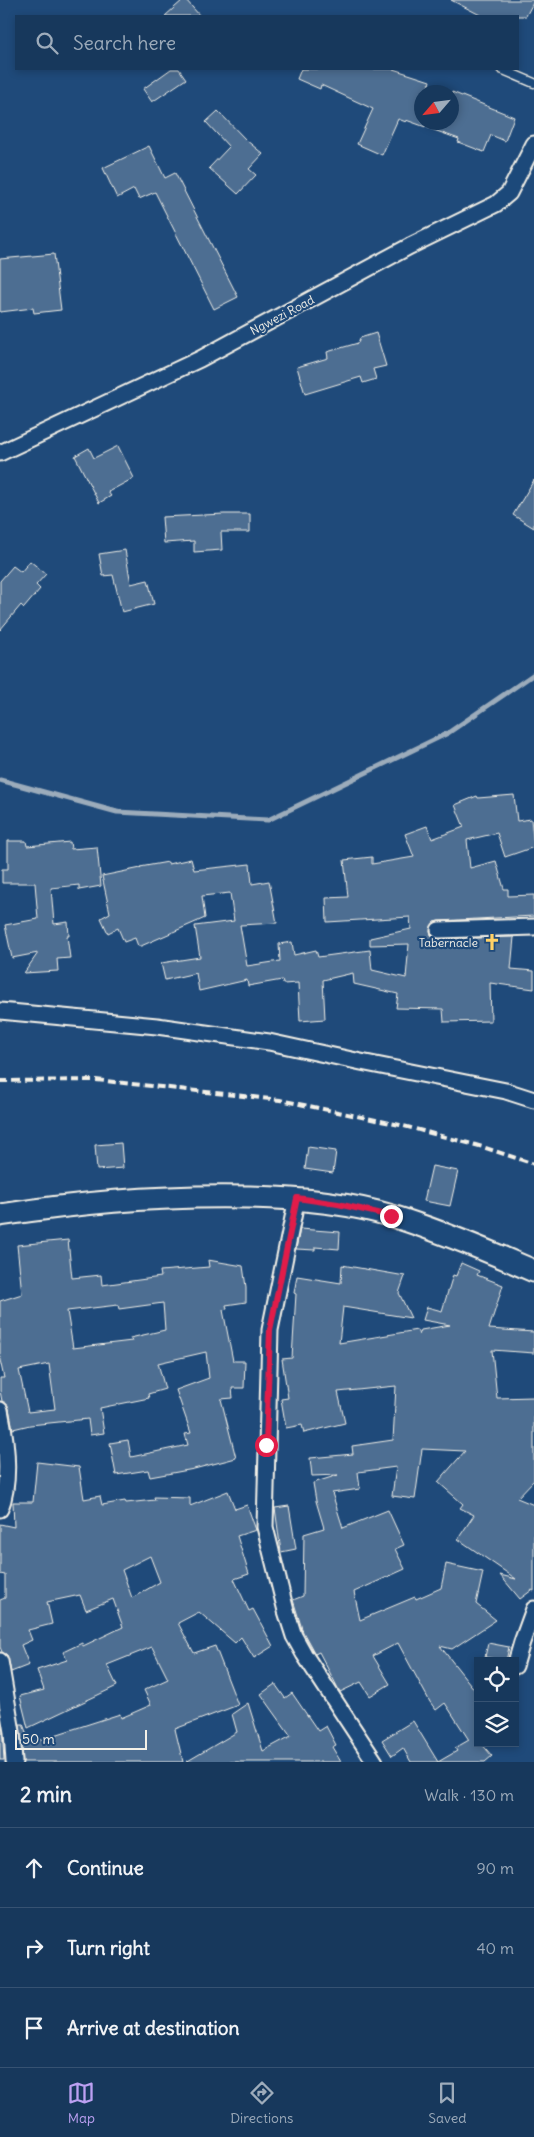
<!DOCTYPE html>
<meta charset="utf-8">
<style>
body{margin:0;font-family:Delius,sans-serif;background:#203f62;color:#f1f3f6}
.controls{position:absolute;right:15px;bottom:15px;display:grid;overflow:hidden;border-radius:0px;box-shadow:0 2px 8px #0003}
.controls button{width:45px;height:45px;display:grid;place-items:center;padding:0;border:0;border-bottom:1px solid #365272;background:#17385c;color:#f1f3f6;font:25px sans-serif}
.compass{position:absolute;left:414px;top:85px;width:45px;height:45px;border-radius:50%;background:#17385c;box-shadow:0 2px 8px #0003;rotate:242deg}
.scale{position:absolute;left:15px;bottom:12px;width:132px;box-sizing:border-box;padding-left:5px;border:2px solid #f4f1e8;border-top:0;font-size:14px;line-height:18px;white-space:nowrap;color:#f4f1e8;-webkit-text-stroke:4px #1f4a7a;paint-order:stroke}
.stop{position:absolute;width:15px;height:15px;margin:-11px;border:4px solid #e11d48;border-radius:50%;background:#fff}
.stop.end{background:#e11d48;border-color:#fff;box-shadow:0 1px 5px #0008}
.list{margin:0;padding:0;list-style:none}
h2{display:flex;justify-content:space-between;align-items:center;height:65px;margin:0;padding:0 20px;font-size:21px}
h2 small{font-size:16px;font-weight:400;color:#9eacbb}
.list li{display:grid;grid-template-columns:32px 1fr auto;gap:15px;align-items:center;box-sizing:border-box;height:80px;padding:0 20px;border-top:1px solid #365272}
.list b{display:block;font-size:19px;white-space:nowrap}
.list em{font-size:16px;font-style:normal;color:#9eacbb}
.icon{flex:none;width:28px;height:28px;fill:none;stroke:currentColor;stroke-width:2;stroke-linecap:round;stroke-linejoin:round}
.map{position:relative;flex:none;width:534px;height:1762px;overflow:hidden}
.search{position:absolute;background:#17385c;box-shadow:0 2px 8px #0003;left:15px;right:15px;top:15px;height:55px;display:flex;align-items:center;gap:12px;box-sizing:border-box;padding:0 18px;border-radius:0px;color:#9eacbb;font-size:19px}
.sheet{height:305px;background:#17385c}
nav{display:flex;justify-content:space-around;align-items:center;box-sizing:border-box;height:70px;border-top:1px solid #365272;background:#17385c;font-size:14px;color:#9eacbb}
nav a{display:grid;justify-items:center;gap:2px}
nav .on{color:#bca0f2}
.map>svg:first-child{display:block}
</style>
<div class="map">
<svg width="534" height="1762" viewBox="0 0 534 1762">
<rect width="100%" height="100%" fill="#1f4a7a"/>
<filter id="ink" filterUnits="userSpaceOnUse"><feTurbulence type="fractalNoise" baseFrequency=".02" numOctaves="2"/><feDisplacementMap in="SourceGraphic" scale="10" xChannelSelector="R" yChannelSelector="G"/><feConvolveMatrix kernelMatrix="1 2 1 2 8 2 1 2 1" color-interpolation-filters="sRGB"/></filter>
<g filter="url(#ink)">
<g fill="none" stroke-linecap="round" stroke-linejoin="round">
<!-- stream -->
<polyline stroke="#9cacbb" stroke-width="5" points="0,780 117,812 268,820 448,733 534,674"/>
</g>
<!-- building -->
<g fill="#4d6e92" stroke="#f4f1e8" fill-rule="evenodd">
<polygon points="183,0 186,0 200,16 165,16"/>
<polygon points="451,0 534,0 534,1 526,16 482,16"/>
<polygon points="171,69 179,69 186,79 152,102 143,89"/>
<polygon points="301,69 393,69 430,81 427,92 422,92 422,122 452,122 452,92 514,117 505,141 491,135 484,152 458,142 459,139 406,120 406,122 398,119 382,155 357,144 373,109 321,85 320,89 297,79"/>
<polygon points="218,111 246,140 263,154 249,169 256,175 238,194 209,168 229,147 206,122"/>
<polygon points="149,146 165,178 175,173 238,297 214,309 155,192 139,199 134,189 117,198 103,168"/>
<polygon points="54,254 61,310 34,313 33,308 0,312 0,259"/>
<polygon points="376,333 386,366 373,369 376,379 363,383 361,377 305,394 297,367 328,358 327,352 358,343 360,338"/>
<polygon points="118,446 134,478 108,492 111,496 99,503 75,456 89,448 94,458"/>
<polygon points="534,480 534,528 513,515"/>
<polygon points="224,514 250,514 250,532 221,532 222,550 194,552 194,541 164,543 162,517"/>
<polygon points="125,550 131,584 148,580 154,604 122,612 113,575 103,576 99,554"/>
<polygon points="30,561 46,574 36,585 40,589 24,608 21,605 0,630 0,581 13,566 21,572"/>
<polygon points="514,795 517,821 531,819 534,847 505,857 497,833 467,840 470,868 496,861 504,889 508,889 508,896 534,895 534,916 439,921 434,922 430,930 431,935 439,939 514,937 511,969 534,971 534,989 490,983 491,1021 444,1022 443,1009 396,1008 398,994 354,984 353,973 323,980 325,1019 300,1021 298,983 283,984 282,980 248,986 247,980 199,991 196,973 165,980 161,963 200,957 195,926 234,921 230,893 202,896 205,918 141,946 138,946 135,938 124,942 118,928 108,933 101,918 110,913 102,876 141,868 140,867 168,862 168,864 191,859 194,870 250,864 252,884 269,881 277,923 240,925 247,966 280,961 279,944 292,942 294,955 316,950 318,957 370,950 372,970 406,978 409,944 370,945 370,938 411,929 410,917 327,922 326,898 348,897 344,860 372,857 372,864 414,857 405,834 427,826 432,839 464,827 455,805 477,796 478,798"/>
<polygon points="8,841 26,841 27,846 70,842 71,849 97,847 101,886 79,890 79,885 51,888 54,924 68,922 69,936 67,936 70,958 57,959 58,971 24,973 38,953 12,958 5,925 38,919 35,883 2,883 2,869 8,869"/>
<polygon points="121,1143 123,1168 97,1170 95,1145"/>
<polygon points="308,1147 336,1151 333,1173 305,1169"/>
<polygon points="432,1166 458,1171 450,1206 424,1201"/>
<polygon points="300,1229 340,1232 339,1249 315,1247 315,1250 296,1249"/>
<path d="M68,1240l4,38 29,-3 1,10 59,-8 -1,-6 49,-4 -1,-7 35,6 3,21v15l-20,3 1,4 -4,1 10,51h12l-1,27h-12l1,10 -12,1 15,59 -42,11 -44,8 -2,-7 -32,5 -6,-32 18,-3 3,17 57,-12 -3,-11 6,-1 -15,-43 33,-12 -3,-26 -48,11 7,26 -17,5 1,4 -49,10 4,25 -14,2 -2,-16 -58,6 -17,4 -4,-21 -7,-7 -2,-10v-13h4l-4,-18v-59l22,-7 -5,-49zM163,1303l2,27 -35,8 2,3 -59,7 -6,-37 51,-6 1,4zM49,1364l6,45 -27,3 -9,-42z"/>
<polygon points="461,1263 479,1271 477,1275 503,1285 489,1329 534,1332 534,1353 492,1350 497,1398 534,1397 534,1480 517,1498 534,1505 534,1591 532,1590 520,1599 500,1575 516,1579 458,1539 474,1515 460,1508 463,1504 438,1482 465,1451 422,1449 415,1499 392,1496 396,1467 358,1472 360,1489 332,1493 343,1528 388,1510 404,1545 395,1549 405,1569 354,1592 360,1620 415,1597 416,1599 441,1588 446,1564 483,1572 476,1604 496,1620 452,1649 440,1646 478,1694 478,1743 481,1743 492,1756 485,1762 411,1762 403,1748 392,1756 382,1740 413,1721 438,1762 457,1751 455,1748 469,1740 445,1703 436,1710 430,1702 398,1643 373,1656 390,1684 370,1696 361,1682 340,1692 319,1652 315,1654 303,1632 293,1600 303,1596 304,1534 324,1528 316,1501 313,1483 338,1475 312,1476 310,1458 353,1454 352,1446 393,1440 396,1386 338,1392 345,1423 304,1433 302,1425 286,1428 281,1399 288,1398 282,1359 292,1358 296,1294 294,1293 297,1276 341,1283 342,1265 405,1276 399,1293 411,1318 343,1307 339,1343 417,1330 419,1335 421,1330 450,1325 423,1320 427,1307 442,1311 453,1275 456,1276"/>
<path d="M37,1462l42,5 5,32 16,-3 2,9 23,-4 1,2 29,-3 -1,-3 36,1v8l38,-15 7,18 12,-4 9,25 -19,6 12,38 -15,5 15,32 4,-2 20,37 -19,12 -13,-21 -6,6 -36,-31 -21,11 16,30 21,-7 23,59 -63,24 8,33h-160l-3,-38h3l7,19 90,-29 1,4 30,-13 -7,-15 24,-11 -16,-32 -45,18 10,21 -89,42 -8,-32 24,-6 -7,-20 30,-10 -4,-8 19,-9 1,3 40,-19 -10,-28 -27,11 -6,-15 -33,7 5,22 -24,6 4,10 -11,5 8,20 -18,7 -4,-17 -5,-3 -2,-5v-47l5,-2v-23l-5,-1v-50l14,3 -1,-25h20zM150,1556l10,26 -28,16 -10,-28z"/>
<polygon points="289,1506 296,1549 281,1552 275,1508"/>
<polygon points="488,1643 509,1647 506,1661 485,1657"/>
<polygon points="275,1684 285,1698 292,1693 318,1731 326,1726 336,1745 332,1747 341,1762 186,1762 237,1732 232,1714 248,1703 263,1751 291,1736 261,1694"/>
<polygon points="2,1727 4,1760 0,1760 0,1728"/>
</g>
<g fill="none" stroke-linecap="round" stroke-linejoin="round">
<!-- lane casing -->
<g stroke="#f4f1e8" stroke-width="11">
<polyline id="lane" points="501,69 534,83"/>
</g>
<!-- street casing -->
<g stroke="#f4f1e8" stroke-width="19">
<g id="street">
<polyline points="0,453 200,359 410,246 496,204 509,193 534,144"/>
<polyline points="439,930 534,927"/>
<polyline points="0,1011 157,1026 269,1042 361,1062 506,1091 534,1100"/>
<polyline points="297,1198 270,1330 265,1527 286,1611 294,1636 304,1654 375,1762"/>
<path d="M0,1410c6,29 11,71 0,99"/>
<polyline points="0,1661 12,1732 14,1762"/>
<polyline points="515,1666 522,1642 534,1609"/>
</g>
</g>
<!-- secondary casing -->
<g stroke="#f4f1e8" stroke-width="25">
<path id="secondary" d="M0,1215c83,-13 166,-20 250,-18 48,1 96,5 142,19 49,15 96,35 142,55"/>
</g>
<!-- lane -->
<use href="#lane" stroke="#1f4a7a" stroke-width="8"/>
<!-- street -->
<use href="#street" stroke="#1f4a7a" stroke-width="15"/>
<!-- secondary -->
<use href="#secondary" stroke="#1f4a7a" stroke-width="21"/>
<!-- rail -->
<polyline stroke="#f4f1e8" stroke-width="4" stroke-dasharray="8 4" stroke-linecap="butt" points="0,1081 96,1080 280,1100 400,1125 483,1147 534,1164"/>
</g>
</g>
<g fill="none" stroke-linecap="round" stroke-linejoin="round" filter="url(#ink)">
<!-- route -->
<polyline stroke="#e11d48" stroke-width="6" points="266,1445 270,1330 297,1198 338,1204 391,1216"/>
</g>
<!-- icons -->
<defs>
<g id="church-bare" transform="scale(1.35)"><path d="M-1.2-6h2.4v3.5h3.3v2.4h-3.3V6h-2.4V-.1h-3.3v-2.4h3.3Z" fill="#ffd166" stroke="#1f4a7a" stroke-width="2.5" paint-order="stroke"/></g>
</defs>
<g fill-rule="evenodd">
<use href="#church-bare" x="492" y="942"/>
</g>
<g text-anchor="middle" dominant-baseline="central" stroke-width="4.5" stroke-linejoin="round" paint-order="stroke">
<!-- street labels -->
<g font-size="12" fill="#f4f1e8" stroke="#1f4a7a">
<text transform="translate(282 315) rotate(-28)">Ngwezi Road</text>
</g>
<!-- poi labels -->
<g font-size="12" fill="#f4f1e8" stroke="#1f4a7a" text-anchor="end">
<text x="478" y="942">Tabernacle</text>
</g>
</g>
</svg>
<div class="controls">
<button><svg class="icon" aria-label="locate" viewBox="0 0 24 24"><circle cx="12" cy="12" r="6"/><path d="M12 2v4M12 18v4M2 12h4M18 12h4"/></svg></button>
<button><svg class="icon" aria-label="layers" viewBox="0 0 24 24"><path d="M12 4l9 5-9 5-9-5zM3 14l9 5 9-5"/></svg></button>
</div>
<svg class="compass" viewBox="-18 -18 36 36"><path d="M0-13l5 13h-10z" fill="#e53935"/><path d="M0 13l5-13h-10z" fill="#9eacbb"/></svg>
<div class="scale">50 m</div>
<div class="stop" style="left:266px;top:1445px"></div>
<div class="stop end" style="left:391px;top:1216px"></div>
<div class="search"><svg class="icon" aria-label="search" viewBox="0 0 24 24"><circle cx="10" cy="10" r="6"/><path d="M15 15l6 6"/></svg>Search here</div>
</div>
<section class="sheet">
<h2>2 min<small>Walk · 130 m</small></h2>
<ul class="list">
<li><svg class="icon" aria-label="ahead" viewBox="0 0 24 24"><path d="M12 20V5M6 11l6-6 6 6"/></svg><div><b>Continue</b></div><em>90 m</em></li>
<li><svg class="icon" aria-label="right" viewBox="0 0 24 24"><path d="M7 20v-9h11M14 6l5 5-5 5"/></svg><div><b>Turn right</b></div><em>40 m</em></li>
<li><svg class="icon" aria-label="arrive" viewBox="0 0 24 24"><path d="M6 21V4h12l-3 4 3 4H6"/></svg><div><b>Arrive at destination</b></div></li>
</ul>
</section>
<nav>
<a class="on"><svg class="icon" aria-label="map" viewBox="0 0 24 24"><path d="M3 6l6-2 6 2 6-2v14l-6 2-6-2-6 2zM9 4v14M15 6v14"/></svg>Map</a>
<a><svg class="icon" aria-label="directions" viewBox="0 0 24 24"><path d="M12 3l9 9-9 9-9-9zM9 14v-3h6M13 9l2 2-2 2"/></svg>Directions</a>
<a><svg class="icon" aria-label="saved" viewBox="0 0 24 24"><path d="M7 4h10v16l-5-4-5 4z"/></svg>Saved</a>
</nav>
